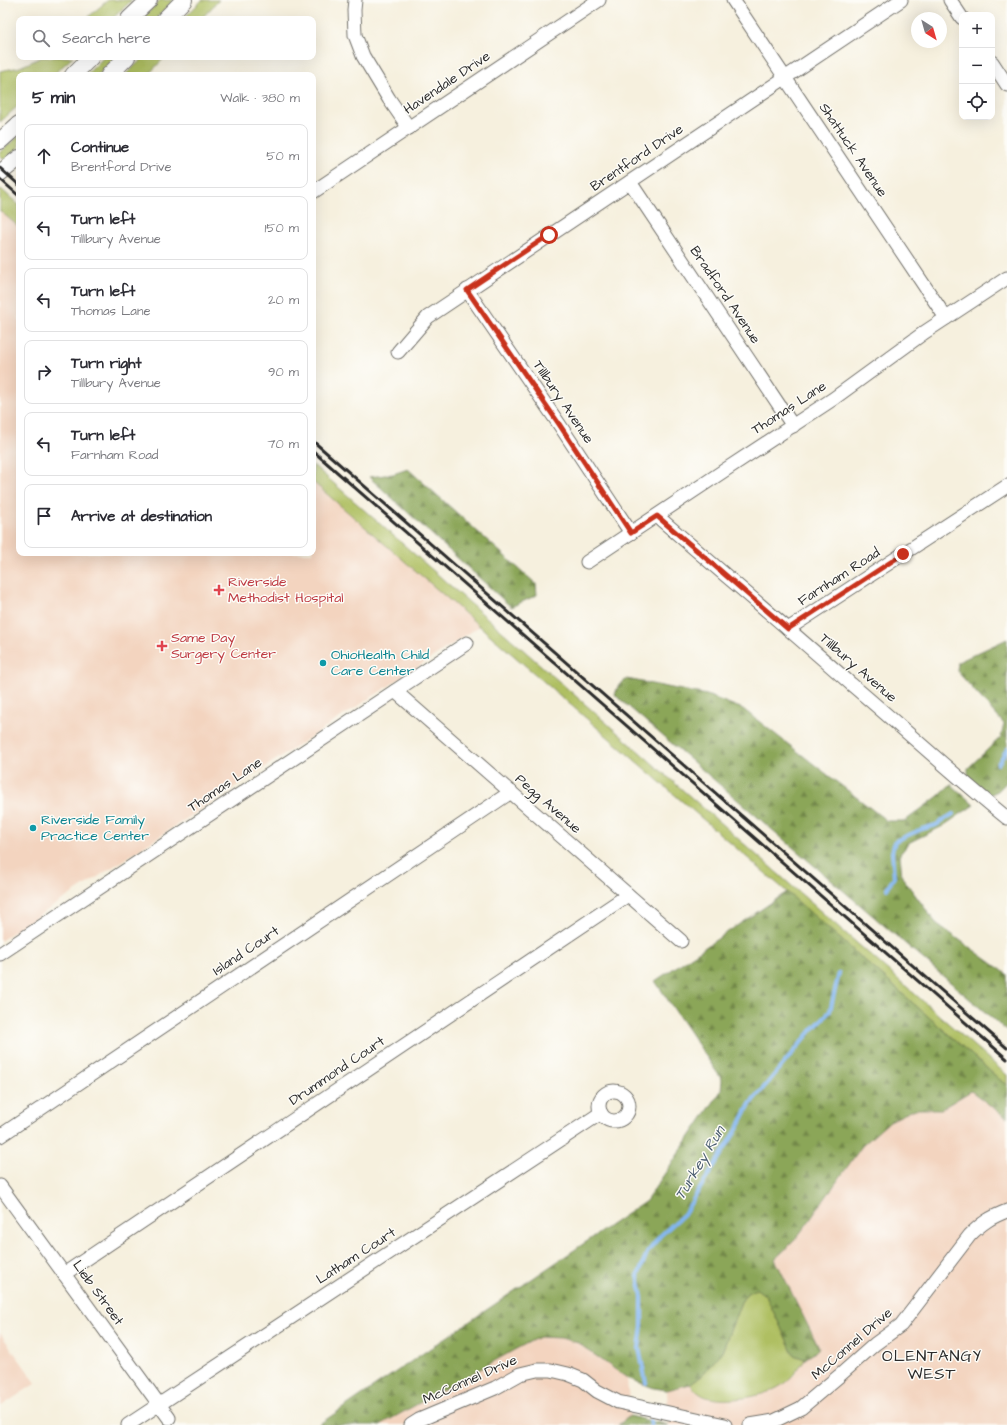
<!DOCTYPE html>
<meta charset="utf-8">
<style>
body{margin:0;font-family:"Architects Daughter",sans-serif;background:#f7f7f7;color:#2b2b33}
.controls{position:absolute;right:12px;top:12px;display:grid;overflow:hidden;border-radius:8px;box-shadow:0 4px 16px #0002}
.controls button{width:36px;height:36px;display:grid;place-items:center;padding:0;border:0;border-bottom:1px solid #e1e1e2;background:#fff;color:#2b2b33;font:20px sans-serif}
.compass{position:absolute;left:911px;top:12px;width:36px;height:36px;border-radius:50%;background:#fff;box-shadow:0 4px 16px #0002;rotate:143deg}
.stop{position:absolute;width:12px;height:12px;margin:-9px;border:3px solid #c8321e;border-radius:50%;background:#fff}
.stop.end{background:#c8321e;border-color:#fff;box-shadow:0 1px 4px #0008}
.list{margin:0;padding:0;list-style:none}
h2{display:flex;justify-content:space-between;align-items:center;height:52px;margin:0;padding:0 16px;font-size:17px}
h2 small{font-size:13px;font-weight:400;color:#7c7c81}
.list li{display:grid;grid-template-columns:26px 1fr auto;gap:12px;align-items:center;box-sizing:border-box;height:64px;margin:0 8px 8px;padding:0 8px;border:1px solid #e1e1e2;border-radius:8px}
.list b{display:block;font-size:15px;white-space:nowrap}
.list p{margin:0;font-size:13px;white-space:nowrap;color:#7c7c81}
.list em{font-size:13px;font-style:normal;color:#7c7c81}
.icon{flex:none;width:22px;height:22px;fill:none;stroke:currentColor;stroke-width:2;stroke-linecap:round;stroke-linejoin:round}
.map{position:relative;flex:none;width:1007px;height:1425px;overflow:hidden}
.search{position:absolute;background:#fff;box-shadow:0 4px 16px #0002;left:16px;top:16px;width:300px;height:44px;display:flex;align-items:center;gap:10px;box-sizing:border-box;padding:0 14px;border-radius:8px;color:#7c7c81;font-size:15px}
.panel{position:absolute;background:#fff;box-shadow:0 4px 16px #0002;left:16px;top:72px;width:300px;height:484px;border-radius:8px}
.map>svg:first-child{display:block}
</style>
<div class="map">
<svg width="1007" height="1425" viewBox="0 0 1007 1425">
<defs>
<pattern id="forest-firs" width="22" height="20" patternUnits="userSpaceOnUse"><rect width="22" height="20" fill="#8ba658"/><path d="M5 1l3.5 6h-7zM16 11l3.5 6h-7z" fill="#728749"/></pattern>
</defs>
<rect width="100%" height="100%" fill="#fdfcf7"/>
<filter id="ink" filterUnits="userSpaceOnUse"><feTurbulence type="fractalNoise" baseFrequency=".025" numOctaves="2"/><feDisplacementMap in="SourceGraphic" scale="8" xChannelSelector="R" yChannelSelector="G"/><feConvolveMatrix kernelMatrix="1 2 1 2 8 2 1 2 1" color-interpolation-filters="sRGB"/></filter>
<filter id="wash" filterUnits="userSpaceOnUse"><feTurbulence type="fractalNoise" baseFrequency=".012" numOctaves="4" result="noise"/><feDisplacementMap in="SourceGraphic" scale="16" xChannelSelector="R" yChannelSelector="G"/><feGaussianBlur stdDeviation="0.9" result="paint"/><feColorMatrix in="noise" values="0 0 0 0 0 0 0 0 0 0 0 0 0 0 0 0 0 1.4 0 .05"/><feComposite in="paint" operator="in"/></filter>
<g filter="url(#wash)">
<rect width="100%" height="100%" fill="#f6f0de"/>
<!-- built -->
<g fill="#f3d4bf">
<polygon points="0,211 19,227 19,553 313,553 313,482 480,626 0,941"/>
<polygon points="971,1091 1007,1118 1007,1425 668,1425 667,1390 690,1384 697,1392 794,1376 805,1359 814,1353 775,1259 794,1241 807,1225 862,1146 890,1121 915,1109 941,1109"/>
<polygon points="0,1333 36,1383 0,1407"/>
<polygon points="539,1337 561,1338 578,1343 627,1378 630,1416 618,1425 380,1425 516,1349"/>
</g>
<!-- green -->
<g fill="#afbf62" stroke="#6d7546">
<polygon points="108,0 132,0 112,19 86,19"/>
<polygon points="160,0 174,0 155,19 142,19"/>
<polygon points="202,0 219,0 201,19 183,19"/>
<polygon points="42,57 73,57 53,75 19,75 19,105 0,122 0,71 20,67"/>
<polygon points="104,57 116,57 98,75 86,75"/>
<polygon points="144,57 165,57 148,75 125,75"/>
<polygon points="19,136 19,148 5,159 0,156 0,152"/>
<polygon points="1,189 19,205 19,227 0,211 0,190"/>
<polygon points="313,465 1007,1075 1007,1086 787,892 313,482"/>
<path d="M757,1289l9,7 28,59 11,4c-8,12 -15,22 -28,29 -16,9 -49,14 -67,10 -9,-2 -14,-7 -20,-14l12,-9 20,-23 19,-50 6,-9z"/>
</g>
<!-- forest -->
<g fill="url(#forest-firs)" stroke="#5b6842">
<polygon points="408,469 536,584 537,595 511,607 369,477 393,474"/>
<polygon points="1007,639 1007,782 998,791 987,796 968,777 968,768 1001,737 1004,724 957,671 958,662"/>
<polygon points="627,679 707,695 743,709 887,821 905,821 937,797 951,784 974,805 943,826 910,842 900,854 902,877 936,923 1007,974 1007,1031 615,695 618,686"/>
<polygon points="787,892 1007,1086 1007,1118 971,1091 941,1109 915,1109 890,1121 862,1146 807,1224 794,1241 775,1259 819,1348 814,1353 805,1359 794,1355 766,1296 757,1289 747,1293 741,1302 722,1352 702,1375 690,1384 667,1390 654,1388 627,1378 578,1343 561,1338 539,1337 516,1349 380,1425 318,1425 646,1201 721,1091 722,1080 655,981"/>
<polygon points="630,1416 668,1425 618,1425"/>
</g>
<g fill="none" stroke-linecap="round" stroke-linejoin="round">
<!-- stream -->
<g stroke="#82b6f0" stroke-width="4">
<polyline points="998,764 1007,749"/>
<polyline points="887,889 894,877 892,852 895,841 922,829 936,825 953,814"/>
<polyline points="646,1383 639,1348 642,1325 642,1297 638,1276 647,1253 660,1236 684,1214 736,1131 750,1104 811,1031 830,1011 839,973"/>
<polyline points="650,1421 651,1425"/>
</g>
</g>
</g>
<g filter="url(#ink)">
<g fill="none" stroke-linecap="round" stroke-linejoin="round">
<!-- minor casing -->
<g stroke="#72706a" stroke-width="15">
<g id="minor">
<polyline points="355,0 354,10 355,35 363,56 389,99 409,128"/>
<polyline points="733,0 946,318"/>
<polyline points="950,0 962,18"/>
<polyline points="992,62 1007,85"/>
<polyline points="630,182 793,426"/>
<polyline points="313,192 599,0"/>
<polyline points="467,290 559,424 631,533"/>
<polyline points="398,352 428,317 901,0"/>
<path d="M657,516c64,56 130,111 194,168 52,44 103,91 156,134"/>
<polyline points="587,562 725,470 833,399 925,332 1007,278"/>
<polyline points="788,629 1007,486"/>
<polyline points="395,691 681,941"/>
<polyline points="0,954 467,643"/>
<circle cx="614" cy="1106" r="15"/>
<polyline points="0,1136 511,792"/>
<polyline points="0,1186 169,1418"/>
<polyline points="64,1274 628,895"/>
<polyline points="128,1425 601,1113"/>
<polyline points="411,1425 419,1420 495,1388 520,1374 537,1370 551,1370 568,1374 583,1380 597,1391 618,1402 725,1425"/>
<path d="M750,1425l24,-4 27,-13 38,-32 36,-32 26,-19 69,-90c12,-12 21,-18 37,-24"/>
</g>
</g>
<!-- major casing -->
<g stroke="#72706a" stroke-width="18">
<g id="major">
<polyline points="129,19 149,0"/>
<polyline points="165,19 184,0"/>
<polyline points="73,75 91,57"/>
<polyline points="109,75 127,57"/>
<polyline points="0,141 19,124"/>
<polyline points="0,173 19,158"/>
</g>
</g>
<!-- minor -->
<use href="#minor" stroke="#fff" stroke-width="13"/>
<!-- major -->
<use href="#major" stroke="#fff" stroke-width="16"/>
<!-- rail -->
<g stroke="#2b2b2b" stroke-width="3">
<polyline points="0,168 19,185"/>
<polyline points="0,179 19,196"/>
<polyline points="313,441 1007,1048"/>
<polyline points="313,451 1007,1059"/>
</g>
</g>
</g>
<g fill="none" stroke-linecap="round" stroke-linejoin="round" filter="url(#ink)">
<!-- route -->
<polyline stroke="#c8321e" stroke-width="5" points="549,235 467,290 559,424 631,533 657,516 788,629 903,554"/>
</g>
<!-- markers -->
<g fill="#e0444e" stroke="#fdfcf7" stroke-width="1.5">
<path d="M217 584h4v4h4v4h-4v4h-4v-4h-4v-4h4z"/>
<path d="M160 640h4v4h4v4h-4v4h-4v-4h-4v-4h4z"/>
</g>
<g fill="#0f9aa8" stroke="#fdfcf7" stroke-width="1.5">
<circle cx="323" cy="663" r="4"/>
<circle cx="33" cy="828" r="4"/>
</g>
<g text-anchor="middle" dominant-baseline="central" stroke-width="3" stroke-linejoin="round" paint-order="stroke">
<!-- street labels -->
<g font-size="14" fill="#2b2b2b" stroke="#fdfcf7">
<text transform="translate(447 83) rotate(-34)">Havendale Drive</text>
<text transform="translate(853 150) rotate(56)">Shattuck Avenue</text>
<text transform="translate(637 158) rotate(-34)">Brentford Drive</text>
<text transform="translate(725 295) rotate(56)">Bradford Avenue</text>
<text transform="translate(563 402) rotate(56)">Tillbury Avenue</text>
<text transform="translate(789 408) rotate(-33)">Thomas Lane</text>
<text transform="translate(839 577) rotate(-33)">Farnham Road</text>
<text transform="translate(858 668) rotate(41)">Tillbury Avenue</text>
<text transform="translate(225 785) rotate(-34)">Thomas Lane</text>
<text transform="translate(548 804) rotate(41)">Pegg Avenue</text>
<text transform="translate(246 951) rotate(-34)">Island Court</text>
<text transform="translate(337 1071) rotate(-34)">Drummond Court</text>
<text transform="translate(356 1256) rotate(-33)">Latham Court</text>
<text transform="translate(98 1293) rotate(54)">Lieb Street</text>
<text transform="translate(852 1344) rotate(-41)">McConnel Drive</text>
<text transform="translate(470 1380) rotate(-24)">McConnel Drive</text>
</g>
<!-- health labels -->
<g font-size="14" fill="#be3a42" stroke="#fdfcf7" text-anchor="start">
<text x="228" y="582">Riverside<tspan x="228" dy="16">Methodist Hospital</tspan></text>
<text x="171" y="638">Same Day<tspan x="171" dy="16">Surgery Center</tspan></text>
</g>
<!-- culture labels -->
<g font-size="14" fill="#0d838f" stroke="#fdfcf7" text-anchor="start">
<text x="331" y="655">OhioHealth Child<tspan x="331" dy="16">Care Center</tspan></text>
<text x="41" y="820">Riverside Family<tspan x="41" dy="16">Practice Center</tspan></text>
</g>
<!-- water labels -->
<g font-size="15" font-style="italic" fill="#495c70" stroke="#fdfcf7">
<text transform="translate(700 1163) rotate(-59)">Turkey Run</text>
</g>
<!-- quarter labels -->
<g font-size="16" letter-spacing="1" fill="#2b2b2b" stroke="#fdfcf7">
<text x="932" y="1356">OLENTANGY<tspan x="932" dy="18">WEST</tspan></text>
</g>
</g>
</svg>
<div class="controls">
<button>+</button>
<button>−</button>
<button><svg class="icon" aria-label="locate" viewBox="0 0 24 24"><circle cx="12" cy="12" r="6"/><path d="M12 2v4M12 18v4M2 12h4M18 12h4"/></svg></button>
</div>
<svg class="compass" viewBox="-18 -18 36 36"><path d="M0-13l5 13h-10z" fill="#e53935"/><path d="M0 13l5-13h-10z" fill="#7c7c81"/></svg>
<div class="stop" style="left:549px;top:235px"></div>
<div class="stop end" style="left:903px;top:554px"></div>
<div class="search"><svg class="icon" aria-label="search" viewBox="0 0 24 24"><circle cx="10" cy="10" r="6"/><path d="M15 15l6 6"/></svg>Search here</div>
<section class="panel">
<h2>5 min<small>Walk · 380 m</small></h2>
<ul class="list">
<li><svg class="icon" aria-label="ahead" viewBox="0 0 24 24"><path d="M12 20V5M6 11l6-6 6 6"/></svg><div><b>Continue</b><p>Brentford Drive</p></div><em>50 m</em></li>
<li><svg class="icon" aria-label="left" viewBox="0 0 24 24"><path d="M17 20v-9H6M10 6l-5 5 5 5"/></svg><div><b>Turn left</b><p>Tillbury Avenue</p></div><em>150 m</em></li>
<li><svg class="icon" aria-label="left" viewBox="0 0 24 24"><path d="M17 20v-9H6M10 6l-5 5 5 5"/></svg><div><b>Turn left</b><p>Thomas Lane</p></div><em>20 m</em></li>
<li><svg class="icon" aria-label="right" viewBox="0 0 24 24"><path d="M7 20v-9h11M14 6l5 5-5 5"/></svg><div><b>Turn right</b><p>Tillbury Avenue</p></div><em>90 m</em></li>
<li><svg class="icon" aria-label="left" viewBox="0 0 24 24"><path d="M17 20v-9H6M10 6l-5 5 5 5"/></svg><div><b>Turn left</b><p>Farnham Road</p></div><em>70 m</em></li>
<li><svg class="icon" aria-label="arrive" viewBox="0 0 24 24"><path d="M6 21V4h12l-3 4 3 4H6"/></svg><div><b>Arrive at destination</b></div></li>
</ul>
</section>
</div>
